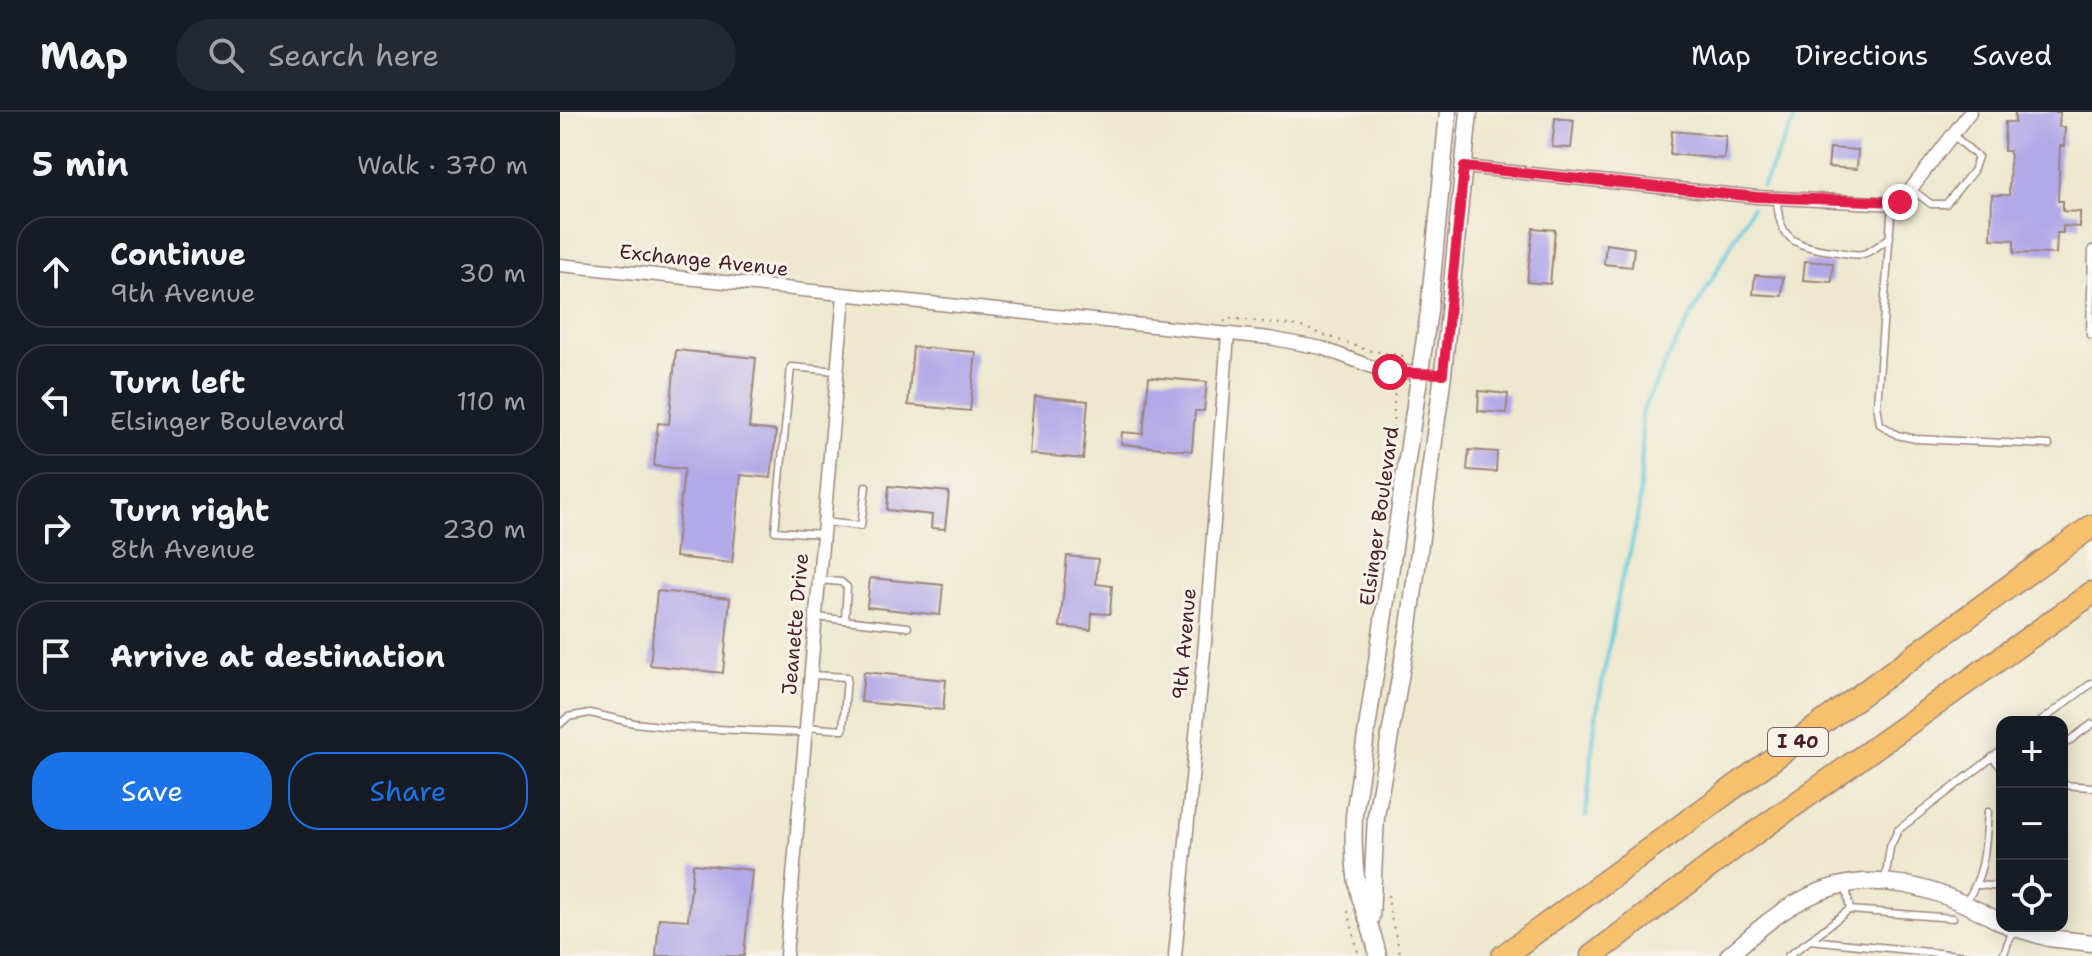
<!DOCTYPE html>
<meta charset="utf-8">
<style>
body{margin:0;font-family:"Shantell Sans",sans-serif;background:#242831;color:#f1f3f6}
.controls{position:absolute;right:24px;bottom:24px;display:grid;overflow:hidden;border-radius:16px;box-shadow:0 4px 20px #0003}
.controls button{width:72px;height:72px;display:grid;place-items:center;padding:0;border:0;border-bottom:2px solid #363941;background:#171b24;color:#f1f3f6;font:40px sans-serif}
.stop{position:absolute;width:24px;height:24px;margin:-18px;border:6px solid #e11d48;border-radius:50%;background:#fff}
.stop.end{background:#e11d48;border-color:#fff;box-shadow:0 2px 8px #0008}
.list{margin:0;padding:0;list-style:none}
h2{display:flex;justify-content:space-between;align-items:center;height:104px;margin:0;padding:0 32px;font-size:34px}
h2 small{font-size:26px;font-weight:400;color:#9ea1a6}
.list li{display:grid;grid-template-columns:52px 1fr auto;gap:24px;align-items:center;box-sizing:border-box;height:112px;margin:0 16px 16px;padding:0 16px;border:2px solid #363941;border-radius:32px}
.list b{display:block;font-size:30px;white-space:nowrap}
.list p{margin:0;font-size:26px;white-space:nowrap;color:#9ea1a6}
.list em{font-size:26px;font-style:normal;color:#9ea1a6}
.actions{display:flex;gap:16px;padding:24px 32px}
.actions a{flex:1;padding:18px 0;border:2px solid #1a73e8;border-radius:32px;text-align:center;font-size:28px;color:#1a73e8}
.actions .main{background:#1a73e8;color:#fff}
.icon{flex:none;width:44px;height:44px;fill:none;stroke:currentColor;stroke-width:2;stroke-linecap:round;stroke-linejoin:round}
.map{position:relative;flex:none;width:1532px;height:844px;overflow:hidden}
header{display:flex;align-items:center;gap:48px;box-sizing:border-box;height:112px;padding:0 40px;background:#171b24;border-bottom:2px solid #363941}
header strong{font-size:38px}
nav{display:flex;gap:44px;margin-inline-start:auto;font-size:28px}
.search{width:560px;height:72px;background:#242831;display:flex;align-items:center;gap:20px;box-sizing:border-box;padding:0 28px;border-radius:44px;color:#9ea1a6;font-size:30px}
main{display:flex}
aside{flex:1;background:#171b24}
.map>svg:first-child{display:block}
</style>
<header>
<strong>Map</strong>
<div class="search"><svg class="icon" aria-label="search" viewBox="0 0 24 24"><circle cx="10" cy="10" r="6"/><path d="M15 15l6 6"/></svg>Search here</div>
<nav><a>Map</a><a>Directions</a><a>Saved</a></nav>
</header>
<main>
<aside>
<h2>5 min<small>Walk · 370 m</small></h2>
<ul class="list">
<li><svg class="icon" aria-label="ahead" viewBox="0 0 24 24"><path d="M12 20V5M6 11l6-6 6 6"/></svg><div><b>Continue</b><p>9th Avenue</p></div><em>30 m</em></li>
<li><svg class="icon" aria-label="left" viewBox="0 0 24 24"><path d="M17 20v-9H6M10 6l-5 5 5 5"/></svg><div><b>Turn left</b><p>Elsinger Boulevard</p></div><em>110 m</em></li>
<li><svg class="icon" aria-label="right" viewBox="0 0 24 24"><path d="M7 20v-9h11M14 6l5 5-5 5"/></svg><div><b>Turn right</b><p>8th Avenue</p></div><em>230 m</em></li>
<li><svg class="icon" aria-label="arrive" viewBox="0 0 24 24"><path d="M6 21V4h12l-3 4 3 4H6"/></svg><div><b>Arrive at destination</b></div></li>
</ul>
<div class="actions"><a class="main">Save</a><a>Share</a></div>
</aside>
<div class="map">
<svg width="1532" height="844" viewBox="0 0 1532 844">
<rect width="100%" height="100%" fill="#f7f3e8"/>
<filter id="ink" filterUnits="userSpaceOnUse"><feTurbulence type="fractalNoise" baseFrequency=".0125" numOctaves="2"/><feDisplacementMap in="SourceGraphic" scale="16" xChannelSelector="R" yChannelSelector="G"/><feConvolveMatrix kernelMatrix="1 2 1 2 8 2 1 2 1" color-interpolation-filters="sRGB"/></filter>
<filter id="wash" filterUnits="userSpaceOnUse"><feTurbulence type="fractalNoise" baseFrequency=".006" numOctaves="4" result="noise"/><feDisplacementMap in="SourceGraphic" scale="32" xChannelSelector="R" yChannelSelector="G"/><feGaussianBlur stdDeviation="1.8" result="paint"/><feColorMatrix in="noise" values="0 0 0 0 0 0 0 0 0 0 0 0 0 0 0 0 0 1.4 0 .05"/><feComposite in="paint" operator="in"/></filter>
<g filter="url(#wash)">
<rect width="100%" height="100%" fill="#ede8ce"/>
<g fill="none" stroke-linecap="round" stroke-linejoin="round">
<!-- stream -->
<g stroke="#60c8db" stroke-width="4">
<polyline points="1202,75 1238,0"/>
<polyline points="1026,704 1035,610 1061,469 1071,437 1079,395 1082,340 1081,302 1108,246 1192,95"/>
</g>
</g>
<g id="blocks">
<!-- building -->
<g fill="#b2a9e8">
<polygon points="1455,0 1500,0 1499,15 1505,15 1504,34 1500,34 1498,89 1503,89 1503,99 1520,100 1520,115 1503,114 1503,121 1497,121 1496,142 1454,141 1454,128 1431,127 1432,83 1449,83 1450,39 1444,39 1445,10 1455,10"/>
<polygon points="995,6 1014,8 1011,36 992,35"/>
<polygon points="1112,19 1166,24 1164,47 1110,42"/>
<polygon points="1270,36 1298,38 1297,57 1268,55"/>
<polygon points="973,116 995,118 990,172 967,170"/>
<polygon points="1046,132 1074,136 1072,155 1044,152"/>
<polygon points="1245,149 1273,151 1272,170 1243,168"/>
<polygon points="1195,163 1223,165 1222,184 1193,182"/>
<polygon points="353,235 416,240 410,299 348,293"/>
<polygon points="116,238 196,246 189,316 216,319 211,366 181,363 172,451 115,445 124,357 94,354 98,311 109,312"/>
<polygon points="589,265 647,270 644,299 635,299 632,339 561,332 562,320 583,322"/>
<polygon points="919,279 948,282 946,301 918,299"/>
<polygon points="475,284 528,289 523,347 470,342"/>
<polygon points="909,338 937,340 936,360 907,358"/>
<polygon points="329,374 389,380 385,417 371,416 372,403 327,398"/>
<polygon points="507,444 538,447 536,472 552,474 550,502 532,501 531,518 500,515"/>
<polygon points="310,466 383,473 380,503 307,495"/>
<polygon points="97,479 170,486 163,561 90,553"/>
<polygon points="304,560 386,568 383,598 301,590"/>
<polygon points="133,752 192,758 184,844 96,844 99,806 128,808"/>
</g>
</g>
</g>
<g filter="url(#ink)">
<use href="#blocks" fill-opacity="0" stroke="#9c847c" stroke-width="2"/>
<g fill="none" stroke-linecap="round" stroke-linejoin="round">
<!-- service casing -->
<g stroke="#9c847c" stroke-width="9">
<g id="service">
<polyline points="1351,77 1371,92 1386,92 1413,59 1418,45 1393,23"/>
<path d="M1217,86c1,41 17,48 55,53 9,1 21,5 31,3 10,-3 18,-10 27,-17"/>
<polyline points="1332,91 1317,293 1320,312 1337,323 1356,327 1489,333"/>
<polyline points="1530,223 1532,137"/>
<polyline points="264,410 301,414 306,374"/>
<polyline points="263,422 215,419 231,255 278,259"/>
<polyline points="259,468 281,470 287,475 285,508"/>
<polyline points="256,505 348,515"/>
<polyline points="1480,610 1532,571"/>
<polyline points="0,612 8,605 30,601 74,611 110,615 244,621"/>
<polyline points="246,615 283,618 287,565 252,563"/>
<polyline points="1502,634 1532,612"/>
<polyline points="1432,645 1442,656"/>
<polyline points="1502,673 1532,675"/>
<polyline points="1325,769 1330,735 1338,718 1442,638"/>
<polyline points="1418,773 1442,775"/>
<polyline points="1286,775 1290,798 1393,806"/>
<path d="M1405,791c21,-30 20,-56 23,-91"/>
<polyline points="1250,828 1290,797"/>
<polyline points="1228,844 1250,828 1408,844"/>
<polyline points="1443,844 1453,817"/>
</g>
</g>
<!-- minor casing -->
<g stroke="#9c847c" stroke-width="15">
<g id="minor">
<polyline points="904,55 1197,85 1335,92 1344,86 1410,0"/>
<polyline points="0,153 709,226 762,236 820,258 859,261"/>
<polyline points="226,844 284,183"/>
<polyline points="615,844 645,530 668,222"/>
</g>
</g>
<!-- tertiary casing -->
<g stroke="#9c847c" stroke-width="19">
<g id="tertiary">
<polyline points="811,805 816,704 849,514 883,262 909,0"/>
<polyline points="1448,814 1489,826 1532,831"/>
<path d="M818,844c-4,-20 -11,-37 -17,-56 -8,-26 -8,-57 -7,-84l75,-505 19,-199"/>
<path d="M1168,844c23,-20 46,-42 74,-56 67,-37 138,-12 200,23"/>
</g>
</g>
<!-- motorway casing -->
<g stroke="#9c847c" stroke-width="25">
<g id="motorway">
<polyline points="943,844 1532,414"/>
<polyline points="1032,844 1174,736 1532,481"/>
</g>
</g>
<!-- path -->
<g stroke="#9c847c" stroke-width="2" stroke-dasharray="2 6" stroke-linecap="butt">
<polyline points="664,210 667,206 739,214 807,238 844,244"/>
<polyline points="832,340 835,271"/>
<polyline points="828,783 830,802 841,844"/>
<polyline points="788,799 799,844"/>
</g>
<!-- service -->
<use href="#service" stroke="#fff" stroke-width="6"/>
<!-- minor -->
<use href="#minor" stroke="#fff" stroke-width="12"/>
<!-- tertiary -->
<use href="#tertiary" stroke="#fff" stroke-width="16"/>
<!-- motorway -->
<use href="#motorway" stroke="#f7c06c" stroke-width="22"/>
</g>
</g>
<g fill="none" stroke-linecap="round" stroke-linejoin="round" filter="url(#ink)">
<!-- route -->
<polyline stroke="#e11d48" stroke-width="10" points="830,260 883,262 904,55 1197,85 1340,90"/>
</g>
<g text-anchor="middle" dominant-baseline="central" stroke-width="6" stroke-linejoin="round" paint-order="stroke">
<!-- shield labels -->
<rect fill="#f7f3e8" stroke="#7e5f64" stroke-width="2" x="1208" y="616" width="60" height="28" rx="6"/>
<g font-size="18" font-weight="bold" fill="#4a1f2b">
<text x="1238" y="630">I 40</text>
</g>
<!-- street labels -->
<g font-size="20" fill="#4a1f2b" stroke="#f7f3e8">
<text transform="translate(144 148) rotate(6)">Exchange Avenue</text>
<text transform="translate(819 404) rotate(-82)">Elsinger Boulevard</text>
<text transform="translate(235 512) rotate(-85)">Jeanette Drive</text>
<text transform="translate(624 532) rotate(-85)">9th Avenue</text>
</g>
</g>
</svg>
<div class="controls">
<button>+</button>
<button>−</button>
<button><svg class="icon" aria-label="locate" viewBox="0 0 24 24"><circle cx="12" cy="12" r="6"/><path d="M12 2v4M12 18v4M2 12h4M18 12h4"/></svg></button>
</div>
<div class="stop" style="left:830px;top:260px"></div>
<div class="stop end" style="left:1340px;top:90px"></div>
</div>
</main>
